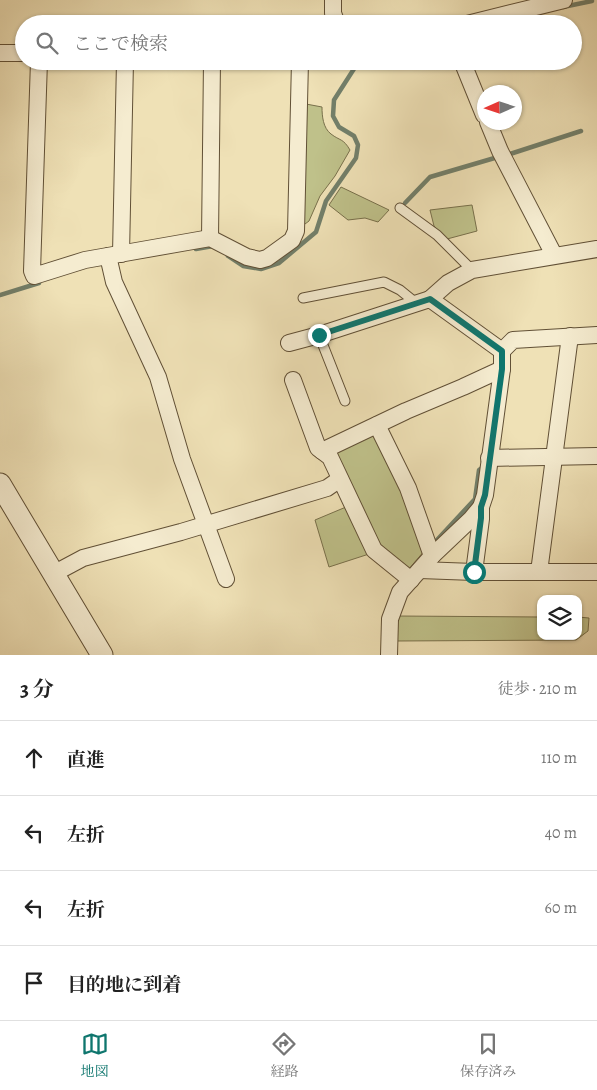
<!DOCTYPE html>
<html lang="ja">
<meta charset="utf-8">
<style>
body{margin:0;font-family:Alegreya,"Noto Serif JP",serif;background:#f6f6f6;color:#222}
.controls{position:absolute;right:15px;bottom:15px;display:grid;overflow:hidden;border-radius:10px;box-shadow:0 1px 4px #0004}
.controls button{width:45px;height:45px;display:grid;place-items:center;padding:0;border:0;border-bottom:1px solid #e0e0e0;background:#fff;color:#222;font:25px sans-serif}
.compass{position:absolute;left:477px;top:85px;width:45px;height:45px;border-radius:50%;background:#fff;box-shadow:0 1px 4px #0004;rotate:267deg}
.stop{position:absolute;width:15px;height:15px;margin:-11px;border:4px solid #0f766e;border-radius:50%;background:#fff}
.stop.end{background:#0f766e;border-color:#fff;box-shadow:0 1px 5px #0008}
.list{margin:0;padding:0;list-style:none}
h2{display:flex;justify-content:space-between;align-items:center;height:65px;margin:0;padding:0 20px;font-size:21px}
h2 small{font-size:16px;font-weight:400;color:#767676}
.list li{display:grid;grid-template-columns:32px 1fr auto;gap:15px;align-items:center;box-sizing:border-box;height:75px;padding:0 20px;border-top:1px solid #e0e0e0}
.list b{display:block;font-size:19px;white-space:nowrap}
.list em{font-size:16px;font-style:normal;color:#767676}
.icon{flex:none;width:28px;height:28px;fill:none;stroke:currentColor;stroke-width:2;stroke-linecap:round;stroke-linejoin:round}
.map{position:relative;flex:none;width:597px;height:655px;overflow:hidden}
.search{position:absolute;background:#fff;box-shadow:0 1px 4px #0004;left:15px;right:15px;top:15px;height:55px;display:flex;align-items:center;gap:12px;box-sizing:border-box;padding:0 18px;border-radius:28px;color:#767676;font-size:19px}
.sheet{height:365px;background:#fff}
nav{display:flex;justify-content:space-around;align-items:center;box-sizing:border-box;height:70px;border-top:1px solid #e0e0e0;background:#fff;font-size:14px;color:#767676}
nav a{display:grid;justify-items:center;gap:2px}
nav .on{color:#0f766e}
.map>svg:first-child{display:block}
</style>
<div class="map">
<svg width="597" height="655" viewBox="0 0 597 655">
<rect width="100%" height="100%" fill="#efe1b6"/>
<filter id="stains"><feTurbulence type="fractalNoise" baseFrequency=".004" numOctaves="4"/><feColorMatrix values="0 0 0 0 .2 0 0 0 0 .09 0 0 0 0 .02 0 0 0 .5 -.17"/></filter>
<radialGradient id="worn" r=".72"><stop offset=".6" stop-color="#630" stop-opacity="0"/><stop offset="1" stop-color="#630" stop-opacity=".3"/></radialGradient>
<!-- green -->
<g fill="#bfc18a" stroke="#78704b">
<path d="M306,104l16,3c0,9 1,21 9,27 9,7 12,4 19,16l-15,26 -15,20 -11,25 -8,6z"/>
<polygon points="341,187 389,210 378,222 365,218 348,220 329,205"/>
<polygon points="472,205 477,231 447,239 434,226 430,210"/>
<polygon points="376,433 404,487 425,550 408,570 376,546 334,449"/>
<polygon points="346,507 369,554 329,567 315,520"/>
<polygon points="397,616 541,617 541,636 578,636 578,617 589,618 588,631 576,640 396,641"/>
</g>
<g fill="none" stroke-linecap="round" stroke-linejoin="round">
<!-- stream -->
<g stroke="#727f6a" stroke-width="4.5">
<polyline points="563,7 592,1"/>
<polyline points="510,154 581,131"/>
<polyline points="405,203 430,177 498,157"/>
<polyline points="196,249 213,246"/>
<polyline points="228,256 243,266 261,269 279,263 316,232 326,201 356,158 358,145 354,136 339,127 333,116 334,100 359,61"/>
<polyline points="0,295 39,283"/>
<polyline points="436,541 475,499 479,470 483,467"/>
</g>
<!-- service casing -->
<g stroke="#615036" stroke-width="11">
<g id="service">
<polyline points="400,208 437,235 472,270"/>
<polyline points="303,298 384,282 400,290 416,303"/>
<polyline points="319,335 345,401"/>
</g>
</g>
<!-- minor casing -->
<g stroke="#615036" stroke-width="18">
<g id="minor">
<polyline points="333,0 333,13 337,24"/>
<polyline points="467,24 564,0"/>
<polyline points="0,53 24,53"/>
<polyline points="39,61 32,271 34,276 85,260 210,238 247,257 260,260 267,258 292,240 296,231 300,61"/>
<polyline points="462,61 484,115"/>
<polyline points="488,122 500,151 554,255"/>
<polyline points="210,238 212,61"/>
<polyline points="121,254 125,61"/>
<polyline points="108,256 114,282 158,377 182,459 226,579"/>
<polyline points="430,299 448,283 472,270 597,249"/>
<polyline points="289,343 319,335 430,299 502,351"/>
<polyline points="293,380 318,448 330,457 374,550 411,580"/>
<polyline points="377,425 408,488 432,556"/>
<polyline points="322,451 406,411 463,387 502,369"/>
<polyline points="489,458 597,456"/>
<polyline points="420,570 474,572 597,572"/>
<polyline points="474,572 481,519 481,507"/>
<polyline points="539,572 570,336"/>
<polyline points="53,574 83,558 181,532 327,488 340,479"/>
<polyline points="389,655 390,619 400,592 432,556 471,519 481,507 485,495 502,369 502,351 513,340 597,335"/>
</g>
</g>
<!-- tertiary casing -->
<g stroke="#615036" stroke-width="23">
<polyline id="tertiary" points="0,484 102,655"/>
</g>
<!-- service -->
<use href="#service" stroke="#f5ecd0" stroke-width="9"/>
<!-- minor -->
<use href="#minor" stroke="#f5ecd0" stroke-width="16"/>
<!-- tertiary -->
<use href="#tertiary" stroke="#f5ecd0" stroke-width="21"/>
</g>
<g fill="none" stroke-linecap="round" stroke-linejoin="round">
<!-- route -->
<polyline stroke="#0f766e" stroke-width="6" points="319,335 430,299 502,351 502,369 485,495 481,507 481,518 474,572"/>
</g>
<rect width="100%" height="100%" filter="url(#stains)"/>
<rect width="100%" height="100%" fill="url(#worn)"/>
</svg>
<div class="controls">
<button><svg class="icon" aria-label="layers" viewBox="0 0 24 24"><path d="M12 4l9 5-9 5-9-5zM3 14l9 5 9-5"/></svg></button>
</div>
<svg class="compass" viewBox="-18 -18 36 36"><path d="M0-13l5 13h-10z" fill="#e53935"/><path d="M0 13l5-13h-10z" fill="#767676"/></svg>
<div class="stop" style="left:474px;top:572px"></div>
<div class="stop end" style="left:319px;top:335px"></div>
<div class="search"><svg class="icon" aria-label="search" viewBox="0 0 24 24"><circle cx="10" cy="10" r="6"/><path d="M15 15l6 6"/></svg>ここで検索</div>
</div>
<section class="sheet">
<h2>3 分<small>徒歩 · 210 m</small></h2>
<ul class="list">
<li><svg class="icon" aria-label="ahead" viewBox="0 0 24 24"><path d="M12 20V5M6 11l6-6 6 6"/></svg><div><b>直進</b></div><em>110 m</em></li>
<li><svg class="icon" aria-label="left" viewBox="0 0 24 24"><path d="M17 20v-9H6M10 6l-5 5 5 5"/></svg><div><b>左折</b></div><em>40 m</em></li>
<li><svg class="icon" aria-label="left" viewBox="0 0 24 24"><path d="M17 20v-9H6M10 6l-5 5 5 5"/></svg><div><b>左折</b></div><em>60 m</em></li>
<li><svg class="icon" aria-label="arrive" viewBox="0 0 24 24"><path d="M6 21V4h12l-3 4 3 4H6"/></svg><div><b>目的地に到着</b></div></li>
</ul>
</section>
<nav>
<a class="on"><svg class="icon" aria-label="map" viewBox="0 0 24 24"><path d="M3 6l6-2 6 2 6-2v14l-6 2-6-2-6 2zM9 4v14M15 6v14"/></svg>地図</a>
<a><svg class="icon" aria-label="directions" viewBox="0 0 24 24"><path d="M12 3l9 9-9 9-9-9zM9 14v-3h6M13 9l2 2-2 2"/></svg>経路</a>
<a><svg class="icon" aria-label="saved" viewBox="0 0 24 24"><path d="M7 4h10v16l-5-4-5 4z"/></svg>保存済み</a>
</nav>
